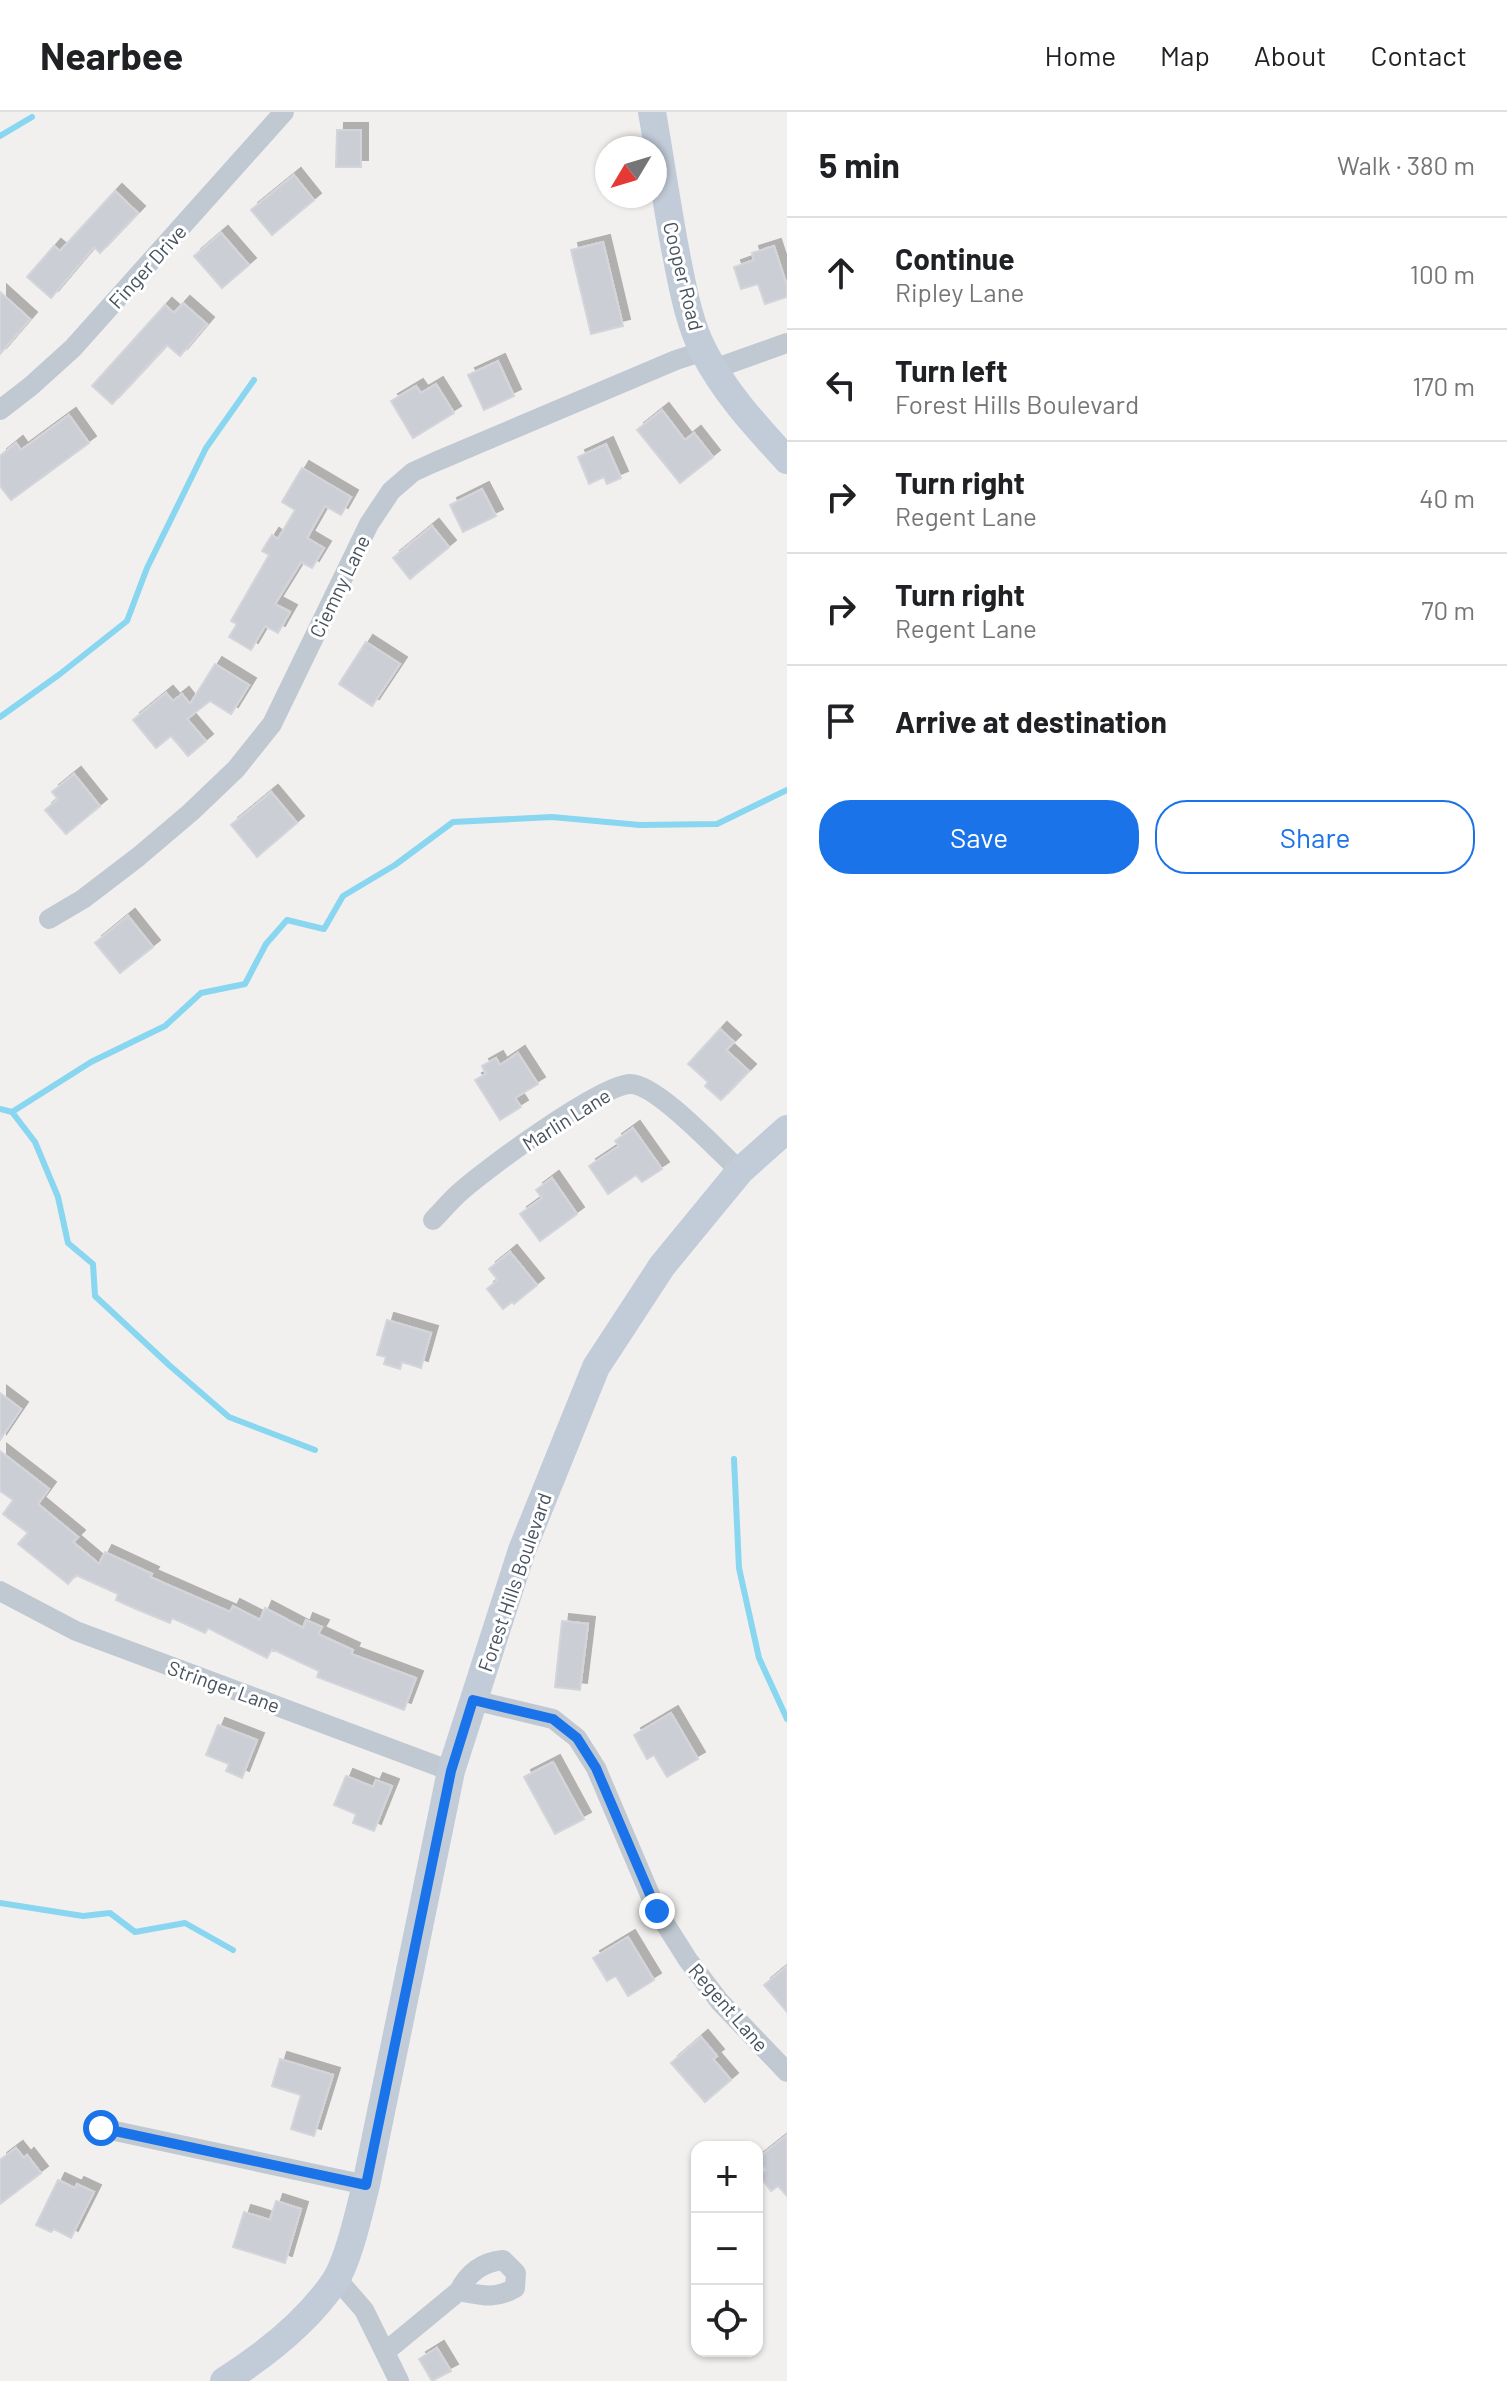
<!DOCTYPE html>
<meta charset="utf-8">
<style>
body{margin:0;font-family:Barlow,sans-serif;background:#f6f6f6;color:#202124}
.controls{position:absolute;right:24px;bottom:24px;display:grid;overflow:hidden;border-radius:16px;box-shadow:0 2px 6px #0004}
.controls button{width:72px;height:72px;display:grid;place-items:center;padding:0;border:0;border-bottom:2px solid #e0e0e0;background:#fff;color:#202124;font:40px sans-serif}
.compass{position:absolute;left:595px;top:24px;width:72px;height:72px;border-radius:50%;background:#fff;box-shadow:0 2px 6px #0004;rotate:232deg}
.stop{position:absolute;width:24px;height:24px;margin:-18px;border:6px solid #1a73e8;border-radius:50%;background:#fff}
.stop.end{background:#1a73e8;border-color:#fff;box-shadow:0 2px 8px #0008}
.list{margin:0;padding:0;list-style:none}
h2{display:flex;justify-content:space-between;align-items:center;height:104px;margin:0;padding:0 32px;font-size:34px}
h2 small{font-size:26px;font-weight:400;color:#757577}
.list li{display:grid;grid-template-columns:52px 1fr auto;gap:24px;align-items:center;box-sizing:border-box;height:112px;padding:0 32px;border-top:2px solid #e0e0e0}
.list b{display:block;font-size:30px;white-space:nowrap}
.list p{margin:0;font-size:26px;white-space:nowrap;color:#757577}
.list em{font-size:26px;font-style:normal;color:#757577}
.actions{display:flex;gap:16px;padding:24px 32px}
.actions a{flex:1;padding:18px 0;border:2px solid #1a73e8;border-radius:32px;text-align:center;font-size:28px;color:#1a73e8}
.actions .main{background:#1a73e8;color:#fff}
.icon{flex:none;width:44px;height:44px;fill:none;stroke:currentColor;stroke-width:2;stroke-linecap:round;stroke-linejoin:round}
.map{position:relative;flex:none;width:787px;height:2269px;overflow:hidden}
header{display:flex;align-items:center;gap:48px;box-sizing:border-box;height:112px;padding:0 40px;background:#fff;border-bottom:2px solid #e0e0e0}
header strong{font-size:38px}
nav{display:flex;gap:44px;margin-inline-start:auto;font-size:28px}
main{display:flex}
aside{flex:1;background:#fff}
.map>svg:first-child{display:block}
</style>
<header>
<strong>Nearbee</strong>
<nav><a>Home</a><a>Map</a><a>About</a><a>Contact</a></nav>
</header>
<main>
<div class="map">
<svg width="787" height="2269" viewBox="0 0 787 2269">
<defs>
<filter id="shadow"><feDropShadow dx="7" dy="-7" stdDeviation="0" flood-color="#0004"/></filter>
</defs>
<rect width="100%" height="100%" fill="#f2f0ef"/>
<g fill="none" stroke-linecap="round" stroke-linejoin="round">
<!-- stream -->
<g stroke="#88d6f0" stroke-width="6">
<polyline points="0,24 32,5"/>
<polyline points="0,605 60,562 127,509 147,456 206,336 254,268"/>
<polyline points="0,997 12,1000 91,950 165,914 201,881 245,872 266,832 287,808 324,817 343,784 395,753 453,710 552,705 640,713 717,712 787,678"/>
<polyline points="12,1000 35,1030 58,1085 68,1131 93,1152 95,1184 169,1253 229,1305 315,1338"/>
<polyline points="734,1347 739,1456 759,1546 787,1607"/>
<polyline points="0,1791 83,1804 110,1801 135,1820 185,1811 233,1838"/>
</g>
</g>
<!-- building -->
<g fill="#cbced5" stroke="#d3d5db" stroke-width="2" filter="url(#shadow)">
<polygon points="337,18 361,18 361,55 336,55"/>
<polygon points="294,63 314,88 272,123 251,98"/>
<polygon points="115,79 138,101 100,141 94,135 51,186 27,165 54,134 60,139"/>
<polygon points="221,121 249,153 222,176 194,144"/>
<polygon points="603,130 623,214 591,222 571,138"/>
<polygon points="774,134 787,174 787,185 765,192 758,172 741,177 734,155 754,148 752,141"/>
<polygon points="0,180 30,207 0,242"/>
<polygon points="183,191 207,212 180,244 167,233 112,292 92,274 165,193 174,201"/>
<polygon points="498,249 514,284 484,298 468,263"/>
<polygon points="436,272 454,301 413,326 391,289 416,274 421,281"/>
<polygon points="662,298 685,328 694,321 713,345 680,371 637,318"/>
<polygon points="69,303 89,331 11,388 0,374 0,344 16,331 21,338"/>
<polygon points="606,332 621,366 607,372 604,365 589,372 578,345"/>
<polygon points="302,356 351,385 341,403 325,394 307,426 324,436 312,456 301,450 275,492 290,500 278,521 265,514 251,538 229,525 237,512 231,509 269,443 262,439 272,423 278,427 295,398 282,390"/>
<polygon points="482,377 496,404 463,420 450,393"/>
<polygon points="432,414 449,435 410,467 393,446"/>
<polygon points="366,530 400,552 372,594 339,572"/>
<polygon points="215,552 249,573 231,602 210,589 187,607 206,629 188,644 171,624 156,636 133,608 166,581 173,589 182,582 190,592"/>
<polygon points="74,662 100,694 66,722 45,698 58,687 52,680"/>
<polygon points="271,680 297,711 257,745 231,713"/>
<polygon points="128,804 153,835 120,861 95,831"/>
<polygon points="720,917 734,930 726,938 749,959 721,988 705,974 708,970 688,952"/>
<polygon points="518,941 538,972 515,986 521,995 500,1008 475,968 486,962 482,954 496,946 500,953"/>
<polygon points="633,1016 662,1057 642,1070 636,1063 608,1082 589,1054 619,1034 615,1029"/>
<polygon points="552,1066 577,1102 540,1129 520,1102 542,1086 536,1078"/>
<polygon points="510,1140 537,1173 514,1192 512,1190 503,1197 487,1177 498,1168 489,1157"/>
<polygon points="387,1208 431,1221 421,1256 402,1250 400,1257 384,1252 386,1245 377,1243"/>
<polygon points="0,1281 21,1297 0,1328"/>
<polygon points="0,1339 49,1377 38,1392 78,1425 73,1430 99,1452 105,1440 152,1462 150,1465 230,1500 233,1494 260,1508 265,1496 303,1516 306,1508 322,1515 318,1522 353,1538 351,1542 416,1566 404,1598 317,1565 319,1559 272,1537 267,1546 208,1516 205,1521 172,1506 170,1511 136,1497 116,1488 118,1482 76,1463 68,1472 18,1432 28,1421 3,1402 13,1388 0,1379"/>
<polygon points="562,1509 588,1512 580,1578 555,1575"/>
<polygon points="671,1601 698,1647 667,1665 654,1643 647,1647 634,1623"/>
<polygon points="218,1613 257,1628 242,1666 226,1659 229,1652 206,1643"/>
<polygon points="553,1650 584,1707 555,1722 524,1665"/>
<polygon points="346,1664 373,1675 376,1668 392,1674 374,1719 353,1711 356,1702 334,1693"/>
<polygon points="628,1825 654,1868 628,1884 616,1864 607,1869 593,1846"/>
<polygon points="787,1854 787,1900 764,1873"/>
<polygon points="701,1925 717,1944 713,1947 731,1968 705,1990 671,1951"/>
<polygon points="280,1947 333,1963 314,2024 291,2017 301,1983 272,1974"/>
<polygon points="787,2023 787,2084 778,2074 771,2079 759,2063 766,2058 757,2047"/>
<polygon points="16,2036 24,2046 27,2043 41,2061 0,2092 0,2048"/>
<polygon points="58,2068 75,2076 77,2072 94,2080 71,2126 54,2117 51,2120 36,2113"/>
<polygon points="276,2089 301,2097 285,2151 233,2135 244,2100 270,2108"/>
<polygon points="437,2236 451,2259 432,2269 419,2247"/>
</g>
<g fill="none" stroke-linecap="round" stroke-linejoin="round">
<!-- street -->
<g stroke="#c0c9d2" stroke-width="20">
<polyline points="714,257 787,231"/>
<polyline points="0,298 31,274 73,236 284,0"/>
<polyline points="49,807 83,787 138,745 191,700 236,657 272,612 369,412 391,379 413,360 435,350 676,248 704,239"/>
<path d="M433,1108c9,-9 17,-19 26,-27 25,-23 141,-108 171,-109 26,-1 89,68 110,87"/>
<polyline points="0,1479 76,1519 451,1659"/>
<polyline points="473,1588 553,1607 577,1626 596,1656 657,1799 688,1848 720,1890 787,1960"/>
<polyline points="101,2016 366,2073"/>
<polyline points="337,2167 364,2198 399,2269"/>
<path d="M385,2240l74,-61c22,4 35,9 56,-3l1,-15 -13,-13c-20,2 -35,13 -44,31"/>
</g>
<!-- secondary -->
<g stroke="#c2ccd9" stroke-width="28">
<path d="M652,0c9,51 16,102 26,152 6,30 12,61 26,88 21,41 52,74 83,108"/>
<path d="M224,2269c41,-26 84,-60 111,-100 14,-22 24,-69 31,-96l85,-414 71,-221 74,-183 66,-101 78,-95 47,-42"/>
</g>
</g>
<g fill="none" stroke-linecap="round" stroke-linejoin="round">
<!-- route -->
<polyline stroke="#1a73e8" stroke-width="10" points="101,2016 366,2073 451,1659 473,1588 553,1607 577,1626 596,1656 657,1799"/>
</g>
<g text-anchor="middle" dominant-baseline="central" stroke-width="6" stroke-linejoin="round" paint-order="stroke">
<!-- street labels -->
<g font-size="20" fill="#47525e" stroke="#fff">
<text transform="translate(147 154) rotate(-48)">Finger Drive</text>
<text transform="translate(684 164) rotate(76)">Cooper Road</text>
<text transform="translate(339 474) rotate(-64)">Ciemny Lane</text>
<text transform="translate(566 1007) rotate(-32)">Marlin Lane</text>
<text transform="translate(514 1470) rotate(-71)">Forest Hills Boulevard</text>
<text transform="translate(224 1574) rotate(20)">Stringer Lane</text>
<text transform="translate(729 1895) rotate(49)">Regent Lane</text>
</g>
</g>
</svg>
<div class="controls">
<button>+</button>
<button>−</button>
<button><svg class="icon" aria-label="locate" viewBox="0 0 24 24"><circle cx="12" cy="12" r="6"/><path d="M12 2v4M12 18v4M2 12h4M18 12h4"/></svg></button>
</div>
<svg class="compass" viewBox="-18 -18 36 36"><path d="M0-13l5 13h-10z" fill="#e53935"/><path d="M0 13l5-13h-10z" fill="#757577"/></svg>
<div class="stop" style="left:101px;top:2016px"></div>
<div class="stop end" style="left:657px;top:1799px"></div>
</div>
<aside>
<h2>5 min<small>Walk · 380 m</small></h2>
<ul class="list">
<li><svg class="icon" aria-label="ahead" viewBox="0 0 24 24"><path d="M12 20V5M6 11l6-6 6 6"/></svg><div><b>Continue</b><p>Ripley Lane</p></div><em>100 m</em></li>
<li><svg class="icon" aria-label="left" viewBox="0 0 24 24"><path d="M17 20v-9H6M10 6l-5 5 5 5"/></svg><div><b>Turn left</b><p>Forest Hills Boulevard</p></div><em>170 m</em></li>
<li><svg class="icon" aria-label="right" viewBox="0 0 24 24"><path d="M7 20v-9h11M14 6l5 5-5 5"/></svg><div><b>Turn right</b><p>Regent Lane</p></div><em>40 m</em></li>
<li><svg class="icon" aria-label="right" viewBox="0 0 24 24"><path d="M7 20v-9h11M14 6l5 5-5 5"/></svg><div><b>Turn right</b><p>Regent Lane</p></div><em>70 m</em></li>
<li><svg class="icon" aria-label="arrive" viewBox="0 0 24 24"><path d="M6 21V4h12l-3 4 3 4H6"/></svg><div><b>Arrive at destination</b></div></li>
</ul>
<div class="actions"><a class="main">Save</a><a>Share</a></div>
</aside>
</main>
